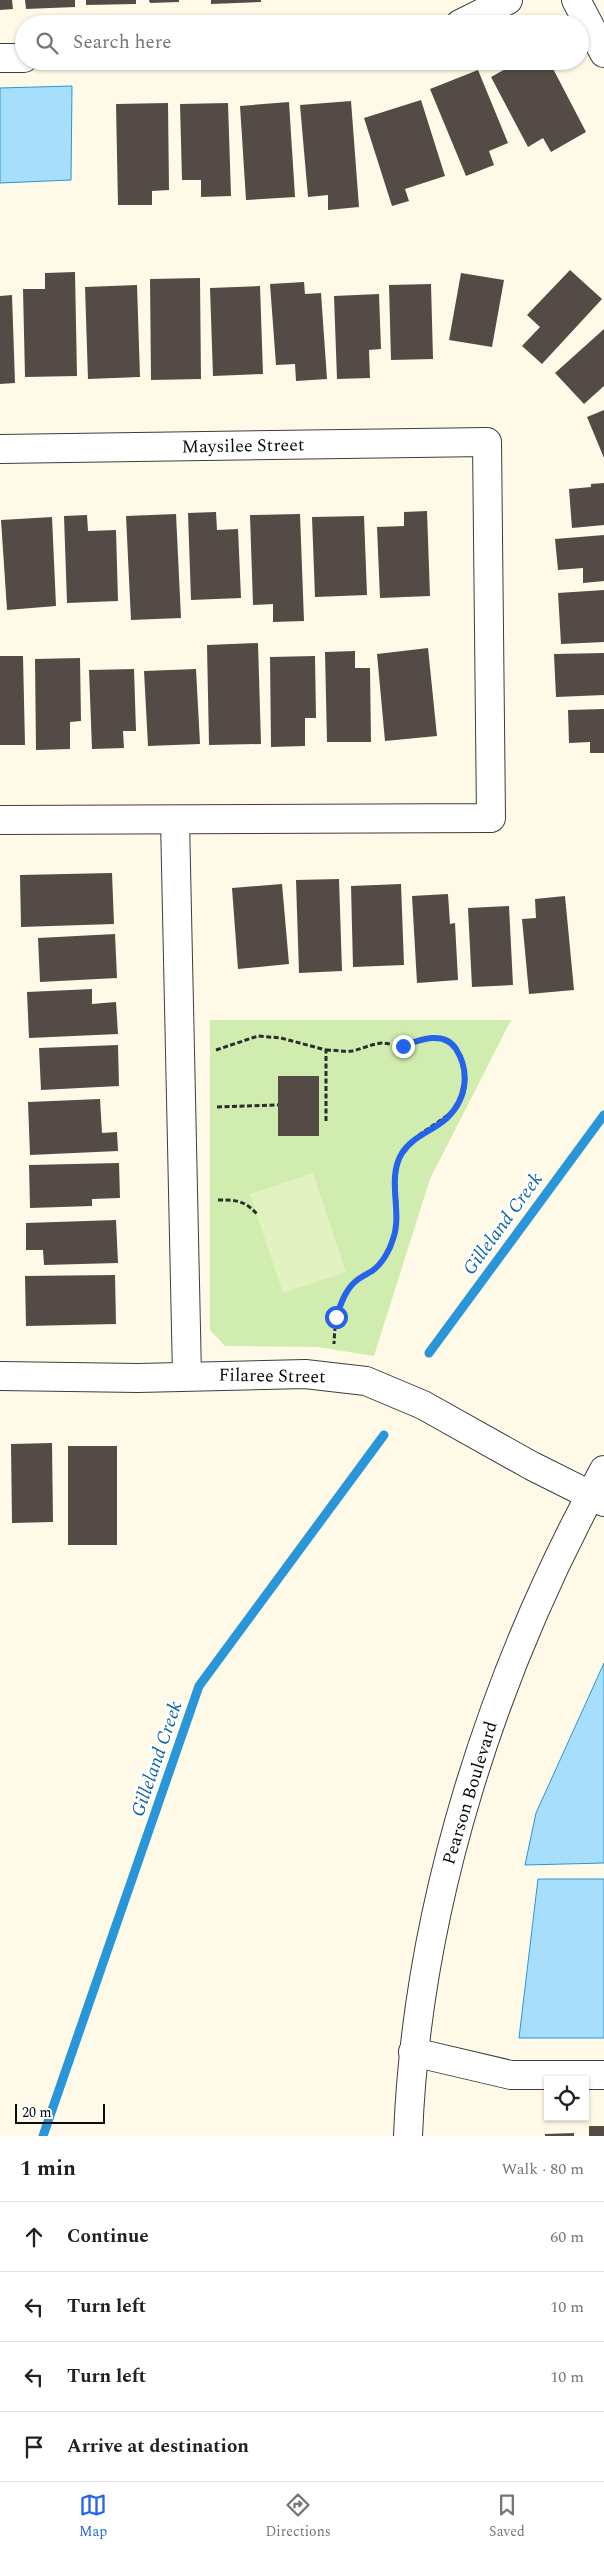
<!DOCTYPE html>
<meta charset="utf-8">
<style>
body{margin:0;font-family:Spectral,serif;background:#f2f2f2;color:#222}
.controls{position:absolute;right:15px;bottom:15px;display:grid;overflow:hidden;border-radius:0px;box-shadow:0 1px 4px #0004}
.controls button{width:45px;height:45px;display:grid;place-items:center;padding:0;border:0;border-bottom:1px solid #e0e0e0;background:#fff;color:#222;font:25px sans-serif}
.scale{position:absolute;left:15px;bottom:12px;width:90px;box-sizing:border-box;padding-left:5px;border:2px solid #0a0a0a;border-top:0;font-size:14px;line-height:18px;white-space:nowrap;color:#0a0a0a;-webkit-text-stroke:4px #fff;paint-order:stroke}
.stop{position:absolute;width:15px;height:15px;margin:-11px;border:4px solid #2563eb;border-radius:50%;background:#fff}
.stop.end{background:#2563eb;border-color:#fff;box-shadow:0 1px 5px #0008}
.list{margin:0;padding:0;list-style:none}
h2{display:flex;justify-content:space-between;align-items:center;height:65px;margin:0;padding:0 20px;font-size:21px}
h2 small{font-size:16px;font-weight:400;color:#767676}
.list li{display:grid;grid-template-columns:32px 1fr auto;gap:15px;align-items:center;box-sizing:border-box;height:70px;padding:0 20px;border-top:1px solid #e0e0e0}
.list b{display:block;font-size:19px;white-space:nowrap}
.list em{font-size:16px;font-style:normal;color:#767676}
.icon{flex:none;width:28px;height:28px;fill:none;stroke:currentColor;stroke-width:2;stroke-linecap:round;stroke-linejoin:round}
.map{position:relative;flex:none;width:604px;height:2136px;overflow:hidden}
.search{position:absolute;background:#fff;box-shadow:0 1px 4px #0004;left:15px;right:15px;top:15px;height:55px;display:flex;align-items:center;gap:12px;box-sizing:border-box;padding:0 18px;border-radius:28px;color:#767676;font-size:19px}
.sheet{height:345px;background:#fff}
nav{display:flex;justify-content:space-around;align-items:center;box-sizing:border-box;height:70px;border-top:1px solid #e0e0e0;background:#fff;font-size:14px;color:#767676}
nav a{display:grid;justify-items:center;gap:2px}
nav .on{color:#2563eb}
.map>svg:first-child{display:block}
</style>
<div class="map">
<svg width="604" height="2136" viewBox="0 0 604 2136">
<rect width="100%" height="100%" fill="#fffae8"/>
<!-- green -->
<polygon fill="#d0ecaf" points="210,1020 511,1020 430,1179 374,1356 318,1347 225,1346 210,1330"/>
<!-- pitch -->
<polygon fill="#e2f3c1" points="313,1173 346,1272 283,1293 250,1194"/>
<!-- water -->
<g fill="#a7defb" stroke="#2896d8">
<polygon points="72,86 71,180 0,183 0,88"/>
<polygon points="604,1663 604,1863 525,1865 536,1813"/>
<polygon points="538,1879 604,1879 604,2038 519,2038"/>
</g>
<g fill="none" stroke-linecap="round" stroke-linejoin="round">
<!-- stream -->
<g stroke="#2896d8" stroke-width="9">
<polyline points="429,1353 604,1115"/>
<polyline points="43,2136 199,1686 384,1435"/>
</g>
</g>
<!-- building -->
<g fill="#544b46">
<polygon points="0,0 12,0 13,9 0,10"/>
<polygon points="25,0 75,0 75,7 26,9"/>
<polygon points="86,0 136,0 136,4 86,5"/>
<polygon points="149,0 179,0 179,2 150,3"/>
<polygon points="211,0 261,0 261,2 211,4"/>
<polygon points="520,61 549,61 586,132 551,152 543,138 528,147 491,77"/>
<polygon points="478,70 508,143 489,151 494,165 466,176 430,89"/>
<polygon points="421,100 445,176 405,189 409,201 392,206 364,118"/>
<polygon points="351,101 359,207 328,210 328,195 308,197 300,105"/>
<polygon points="289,102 295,197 246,200 240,106"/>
<polygon points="168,103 169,190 152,191 152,205 118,205 116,104"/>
<polygon points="228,103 231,196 201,197 201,180 182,180 180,104"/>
<polygon points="570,270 602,299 542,364 522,346 540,327 527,315"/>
<polygon points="75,272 77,376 25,377 23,289 45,289 45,273"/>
<polygon points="461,273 504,280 492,347 449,340"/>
<polygon points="200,278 201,379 151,380 150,279"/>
<polygon points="304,282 305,294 321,293 327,379 296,381 295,364 276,365 270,284"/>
<polygon points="431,284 433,359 391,360 389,285"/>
<polygon points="137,285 140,377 88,379 85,287"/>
<polygon points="260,286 263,374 213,376 210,288"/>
<polygon points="379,294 381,349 369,350 370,378 337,379 334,296"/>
<polygon points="12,295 15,383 0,384 0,296"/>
<polygon points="604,329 604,386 584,404 555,373"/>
<polygon points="604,410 604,458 587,417"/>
<polygon points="604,483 604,525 572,528 569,489 591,487 591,484"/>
<polygon points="427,511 430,596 380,598 377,527 404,526 404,512"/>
<polygon points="216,512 217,530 238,529 241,598 191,600 188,513"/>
<polygon points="176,514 181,618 131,620 126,516"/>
<polygon points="300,514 304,621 273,622 273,604 253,605 250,515"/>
<polygon points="87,515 88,531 116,530 118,601 67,603 64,516"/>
<polygon points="364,516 367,595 315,597 312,517"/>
<polygon points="52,517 56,606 7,610 1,520"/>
<polygon points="604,535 604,581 583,583 583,568 558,570 555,539"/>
<polygon points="604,590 604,642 561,644 558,593"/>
<polygon points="258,643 261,744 209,745 207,645"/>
<polygon points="428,648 437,736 385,741 377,654"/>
<polygon points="355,651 355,668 370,668 371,742 327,742 325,652"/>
<polygon points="604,653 604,695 556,697 554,654"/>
<polygon points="0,656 23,656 25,745 0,745"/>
<polygon points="315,656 316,718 305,718 305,746 271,747 270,657"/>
<polygon points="80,658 81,721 70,722 70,749 36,750 35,659"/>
<polygon points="134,669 136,731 123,731 124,748 92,749 89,670"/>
<polygon points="196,669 200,744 148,746 144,671"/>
<polygon points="604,709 604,753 590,753 590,742 569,743 568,710"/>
<polygon points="112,873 114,924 21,927 20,875"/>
<polygon points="339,879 342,971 299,973 296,880"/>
<polygon points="282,884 289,964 238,969 232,888"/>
<polygon points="401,884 404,965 353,967 351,886"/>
<polygon points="448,894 450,924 455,923 458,980 417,983 412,896"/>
<polygon points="565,896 574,990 529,994 522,919 536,918 535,899"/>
<polygon points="509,906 513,985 472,987 468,908"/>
<polygon points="115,934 117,978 40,982 38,938"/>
<polygon points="92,989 92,1004 116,1002 118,1034 29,1038 27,992"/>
<polygon points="118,1045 119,1086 41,1090 39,1048"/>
<rect x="278" y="1076" width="41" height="60"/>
<polygon points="100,1099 102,1133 117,1132 118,1151 30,1155 28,1102"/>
<polygon points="119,1163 120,1198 92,1199 92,1206 30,1208 29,1165"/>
<polygon points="116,1220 118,1263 44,1265 43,1250 26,1250 26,1223"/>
<polygon points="115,1275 116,1324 26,1326 25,1276"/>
<polygon points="52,1443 53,1522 12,1523 11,1444"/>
<rect x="68" y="1446" width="49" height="99"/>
<rect x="589" y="2126" width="15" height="10"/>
<polygon points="574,2133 574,2136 545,2136 545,2134"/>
</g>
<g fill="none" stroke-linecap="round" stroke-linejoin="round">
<!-- minor casing -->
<g stroke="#3d3d3d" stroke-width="30">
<g id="minor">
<polyline points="576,0 604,53"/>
<polyline points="460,24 508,0"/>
<polyline points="0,58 24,58"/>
<polyline points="0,449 487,442 491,818 0,820"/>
<polyline points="175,820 187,1376"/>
<polyline points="0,1376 138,1378 305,1374 366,1381 423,1405 532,1466 604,1502"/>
<polyline points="413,2052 511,2075 604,2075"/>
<path d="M408,2136c9,-230 85,-465 196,-666"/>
</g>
</g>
<!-- path -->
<g stroke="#2c2c2c" stroke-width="3" stroke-dasharray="5 2.5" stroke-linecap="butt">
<polyline points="216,1050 258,1036 281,1038 326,1050 326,1123"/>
<path d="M326,1050c9,0 18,2 26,1 10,-2 19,-7 30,-8 7,0 15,4 22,2 12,-2 24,-11 37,-6 12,4 20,14 23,27 13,55 -49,56 -63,90 -12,28 3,58 -8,85 -5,10 -11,21 -19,28 -6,5 -14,7 -19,13 -18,17 -20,39 -21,62"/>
<polyline points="217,1107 278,1105"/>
<path d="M218,1200c18,0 26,0 39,14"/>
</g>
<!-- minor -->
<use href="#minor" stroke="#fff" stroke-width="28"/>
</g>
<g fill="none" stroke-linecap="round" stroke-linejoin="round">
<!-- route -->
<path stroke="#2563eb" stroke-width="6" d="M336,1317c5,-13 9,-27 20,-36 5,-4 11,-7 16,-10 10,-7 18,-21 21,-32 10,-27 -7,-60 9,-86 11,-17 31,-22 45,-35 20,-19 23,-47 9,-69 -12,-19 -37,-9 -53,-3"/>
</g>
<g text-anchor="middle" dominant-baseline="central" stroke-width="5" stroke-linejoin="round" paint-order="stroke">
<!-- street labels -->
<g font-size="18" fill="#0a0a0a" stroke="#fff">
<text transform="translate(243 446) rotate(-1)">Maysilee Street</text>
<text transform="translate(272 1376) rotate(1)">Filaree Street</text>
<text transform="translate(470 1793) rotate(-73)">Pearson Boulevard</text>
</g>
<!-- water labels -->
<g font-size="19" font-style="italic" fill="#0b65a5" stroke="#fff">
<text transform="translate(503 1224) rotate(-54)">Gilleland Creek</text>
<text transform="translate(157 1759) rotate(-71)">Gilleland Creek</text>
</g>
</g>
</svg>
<div class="controls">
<button><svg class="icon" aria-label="locate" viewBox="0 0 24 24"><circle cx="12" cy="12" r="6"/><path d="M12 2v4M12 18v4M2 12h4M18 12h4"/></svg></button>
</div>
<div class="scale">20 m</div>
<div class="stop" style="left:336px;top:1317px"></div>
<div class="stop end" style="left:403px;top:1046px"></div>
<div class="search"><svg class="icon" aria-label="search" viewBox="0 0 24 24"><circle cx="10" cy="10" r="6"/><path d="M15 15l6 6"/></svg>Search here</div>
</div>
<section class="sheet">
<h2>1 min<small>Walk · 80 m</small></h2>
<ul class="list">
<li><svg class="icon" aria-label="ahead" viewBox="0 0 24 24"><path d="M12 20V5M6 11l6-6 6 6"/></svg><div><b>Continue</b></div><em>60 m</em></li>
<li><svg class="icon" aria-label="left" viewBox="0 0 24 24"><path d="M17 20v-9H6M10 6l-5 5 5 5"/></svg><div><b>Turn left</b></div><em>10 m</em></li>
<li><svg class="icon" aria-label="left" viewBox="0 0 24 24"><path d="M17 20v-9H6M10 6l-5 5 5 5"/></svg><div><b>Turn left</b></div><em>10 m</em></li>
<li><svg class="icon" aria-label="arrive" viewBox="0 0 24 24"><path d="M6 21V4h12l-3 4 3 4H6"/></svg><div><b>Arrive at destination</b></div></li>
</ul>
</section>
<nav>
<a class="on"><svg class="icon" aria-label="map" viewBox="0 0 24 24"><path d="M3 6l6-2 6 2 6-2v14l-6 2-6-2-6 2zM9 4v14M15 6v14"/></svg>Map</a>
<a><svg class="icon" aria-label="directions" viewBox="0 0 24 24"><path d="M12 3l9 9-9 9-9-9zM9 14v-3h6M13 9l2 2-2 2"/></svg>Directions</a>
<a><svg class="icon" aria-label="saved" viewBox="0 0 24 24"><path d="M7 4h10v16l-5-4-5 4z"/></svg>Saved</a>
</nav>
